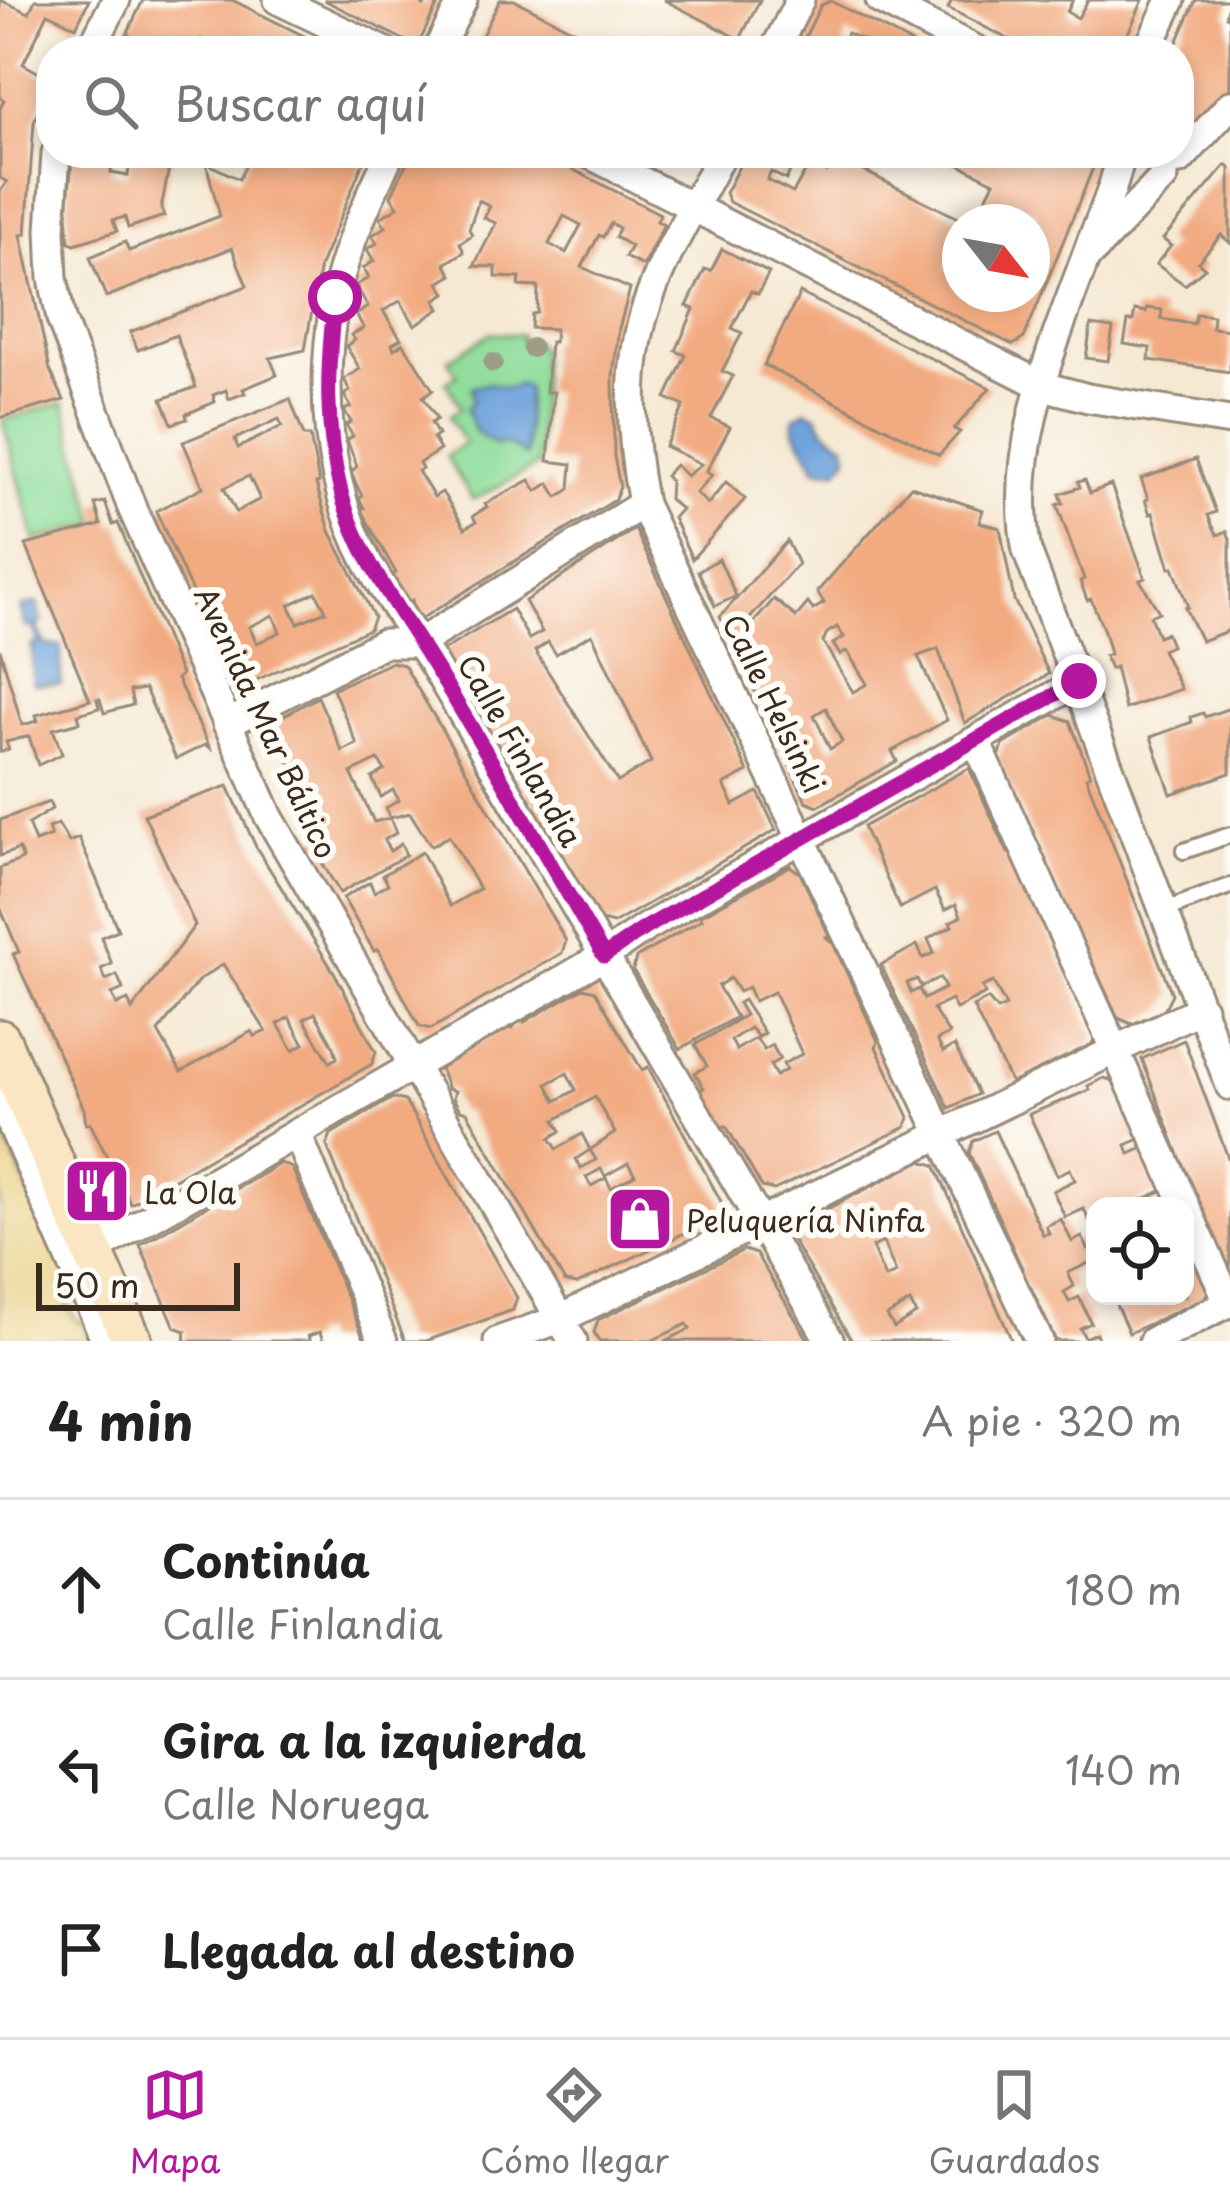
<!DOCTYPE html>
<html lang="es">
<meta charset="utf-8">
<style>
body{margin:0;font-family:"Playpen Sans",sans-serif;background:#f6f6f6;color:#222}
.controls{position:absolute;right:36px;bottom:36px;display:grid;overflow:hidden;border-radius:24px;box-shadow:0 6px 18px #0003}
.controls button{width:108px;height:108px;display:grid;place-items:center;padding:0;border:0;border-bottom:3px solid #e0e0e0;background:#fff;color:#222;font:60px sans-serif}
.compass{position:absolute;left:942px;top:204px;width:108px;height:108px;border-radius:50%;background:#fff;box-shadow:0 6px 18px #0003;rotate:121deg}
.scale{position:absolute;left:36px;bottom:30px;width:204px;box-sizing:border-box;padding-left:12px;border:6px solid #3b2a1e;border-top:0;font-size:33px;line-height:42px;white-space:nowrap;color:#3b2a1e;-webkit-text-stroke:9px #fdfcf7;paint-order:stroke}
.stop{position:absolute;width:36px;height:36px;margin:-27px;border:9px solid #b5179e;border-radius:50%;background:#fff}
.stop.end{background:#b5179e;border-color:#fff;box-shadow:0 3px 12px #0008}
.list{margin:0;padding:0;list-style:none}
h2{display:flex;justify-content:space-between;align-items:center;height:156px;margin:0;padding:0 48px;font-size:51px}
h2 small{font-size:39px;font-weight:400;color:#767676}
.list li{display:grid;grid-template-columns:78px 1fr auto;gap:36px;align-items:center;box-sizing:border-box;height:180px;padding:0 48px;border-top:3px solid #e0e0e0}
.list b{display:block;font-size:45px;white-space:nowrap}
.list p{margin:0;font-size:39px;white-space:nowrap;color:#767676}
.list em{font-size:39px;font-style:normal;color:#767676}
.icon{flex:none;width:66px;height:66px;fill:none;stroke:currentColor;stroke-width:2;stroke-linecap:round;stroke-linejoin:round}
.map{position:relative;flex:none;width:1230px;height:1341px;overflow:hidden}
.search{position:absolute;background:#fff;box-shadow:0 6px 18px #0003;left:36px;right:36px;top:36px;height:132px;display:flex;align-items:center;gap:30px;box-sizing:border-box;padding:0 42px;border-radius:48px;color:#767676;font-size:45px}
.sheet{height:696px;background:#fff}
nav{display:flex;justify-content:space-around;align-items:center;box-sizing:border-box;height:168px;border-top:3px solid #e0e0e0;background:#fff;font-size:33px;color:#767676}
nav a{display:grid;justify-items:center;gap:6px}
nav .on{color:#b5179e}
.map>svg:first-child{display:block}
</style>
<div class="map">
<svg width="1230" height="1341" viewBox="0 0 1230 1341">
<rect width="100%" height="100%" fill="#fdfcf7"/>
<filter id="ink" filterUnits="userSpaceOnUse"><feTurbulence type="fractalNoise" baseFrequency=".00833" numOctaves="2"/><feDisplacementMap in="SourceGraphic" scale="24" xChannelSelector="R" yChannelSelector="G"/><feConvolveMatrix kernelMatrix="1 2 1 2 8 2 1 2 1" color-interpolation-filters="sRGB"/></filter>
<filter id="wash" filterUnits="userSpaceOnUse"><feTurbulence type="fractalNoise" baseFrequency=".004" numOctaves="4" result="noise"/><feDisplacementMap in="SourceGraphic" scale="48" xChannelSelector="R" yChannelSelector="G"/><feGaussianBlur stdDeviation="2.7" result="paint"/><feColorMatrix in="noise" values="0 0 0 0 0 0 0 0 0 0 0 0 0 0 0 0 0 1.4 0 .05"/><feComposite in="paint" operator="in"/></filter>
<g filter="url(#wash)">
<rect width="100%" height="100%" fill="#f6e9d4"/>
<!-- green -->
<g fill="#8fdd9b" stroke="#65845c" stroke-width="3">
<polygon points="491,333 521,335 521,341 535,342 541,351 538,465 473,500 446,456 465,444 449,416 461,408 446,382 457,375 448,360"/>
<polygon points="64,403 97,524 35,540 3,420"/>
</g>
<!-- sand -->
<polygon fill="#eeda9e" stroke="#94825e" stroke-width="3" points="0,1130 80,1296 66,1302 77,1322 83,1321 92,1341 0,1341"/>
<!-- water -->
<g fill="#6ea3db" stroke="#54667c" stroke-width="3">
<polygon points="488,383 507,388 520,384 527,389 526,456 504,443 496,446 474,430 467,410 473,400 471,388"/>
<polygon points="806,410 817,415 826,431 846,444 848,457 838,470 817,469 794,429 794,418"/>
<polygon points="38,603 42,623 37,625 45,645 61,646 61,684 33,684 32,645 39,643 32,626 26,627 21,607"/>
</g>
<g id="blocks">
<!-- building -->
<g fill="#f2aa80" fill-rule="evenodd">
<polygon points="0,0 29,13 35,0 89,0 76,27 48,13 23,64 50,79 34,122 26,234 21,235 50,370 64,400 0,418 0,191 7,182 0,178 0,108 4,100 0,98"/>
<polygon points="143,0 232,0 310,39 307,46 315,51 285,51 275,46 273,51 214,51 216,46 201,39 195,51 159,51 127,34"/>
<polygon points="324,0 416,0 424,6 427,0 440,0 421,39 408,42"/>
<polygon points="500,0 514,0 615,51 474,51"/>
<polygon points="664,0 760,0 740,39"/>
<polygon points="952,0 1073,0 1067,12 1078,18 1088,0 1143,0 1120,51 1031,51 948,8"/>
<polygon points="1196,0 1230,0 1226,16 1230,18 1230,88 1199,125 1185,135 1179,132 1179,51 1173,51"/>
<polygon points="831,1 926,51 856,51 862,40 847,33 842,45 854,51 798,51 821,5"/>
<polygon points="73,153 114,153 111,173 128,176 130,159 114,153 172,153 161,209 164,216 128,228 125,217 113,220 117,231 75,244 69,242 67,211"/>
<polygon points="252,153 278,153 293,160 297,153 367,153 320,266 305,350 270,358 277,375 243,389 245,393 229,399 226,390 213,395 215,402 186,414 187,419 172,424 162,399 196,387 176,335 138,350 130,332 247,286 232,248 106,297 90,257 125,242 129,251 220,216 206,163 239,179"/>
<path d="M411,153h137l16,8 2,5 94,48 -3,7 7,3 -21,42 -18,-9 6,-11 -16,-9 4,-9 -8,-5 -8,14 -4,-2 -17,32 48,22 -11,39 -6,48 1,80 6,31 -5,13 -193,118 -7,-5 -3,-13 -4,2 -16,-27 4,-2 -35,-63 3,-2 -5,-10 3,-2 -11,-23 6,-7 -10,-26 6,-4 -7,-11 5,-3 -7,-12 7,-3 -7,-12 6,-4 -6,-12 16,-10 -14,-23 9,-6 -4,-5 13,-7 -8,-13 12,-8 -12,-22 13,-7 -6,-10 11,-7 -7,-12 10,-6 -5,-8 14,-8 -6,-9 18,-11 -7,-11zM479,200l11,6 -6,12 12,5 -22,43 22,1v10l24,1 -1,8 19,1 -1,26 -5,1 -1,14 24,1 -1,13h-4l-4,50h8l-6,69 24,3 -2,25 -12,8 -9,-14 -12,8 -7,-11 -45,24 2,3 -14,9 3,6 -11,6 -23,-36 -8,5 -16,-26 4,-2 -3,-6 21,-13 -7,-12 5,-3 -7,-12 6,-4 -14,-22 10,-7 -30,-47 -9,6 -2,-5 9,-5 -18,-28 17,-10 15,24 25,-16 -5,-9 11,-7 -7,-10 13,-8 -7,-11 19,-12 -4,-9 12,-8 -3,-6zM564,216l17,9 -15,28 -17,-9z"/>
<path d="M746,153h68l-5,11 18,8 5,-11 16,7 2,-4 110,55v43l-9,-5 -6,11 11,6 4,-4v24h72v-71l5,-11 -13,-5 -4,12 7,3h-53l20,-40 -48,-24 2,-5h22l12,6 3,-6h26l9,4 2,-4h77l-75,185 -11,7 -284,-143 -4,-9zM796,158l13,7 -16,28 -26,-13 4,-8 15,8z"/>
<polygon points="1226,165 1230,168 1230,243 1221,235 1198,262 1205,268 1185,285 1156,264 1171,246 1163,239"/>
<polygon points="722,249 769,273 758,294 751,291 732,328 742,333 722,371 733,376 711,418 730,427 706,472 712,475 696,493 708,504 726,482 745,499 692,559 673,518 681,509 669,499 670,481 665,476 675,465 687,476 701,464 665,446 684,406 666,398 686,355 676,351 694,309 687,306 705,269 711,271"/>
<polygon points="800,293 990,388 954,429 960,432 939,455 764,365"/>
<polygon points="1147,308 1162,310 1161,319 1194,324 1196,314 1213,316 1212,328 1230,330 1230,372 1149,360 1150,348 1124,344 1128,321 1133,321 1135,310 1146,312"/>
<polygon points="1091,325 1113,328 1108,361 1086,358"/>
<path d="M290,399l14,37h6l9,47 -3,1 14,47 44,86 -5,12 -126,57 -11,-4 -76,-171 47,-24 -20,-45zM279,419l3,7 -44,22 -3,-9zM249,476l11,23 -24,13 -12,-24zM316,592l10,19 -28,12 -9,-18zM273,615l7,17 -23,11 -8,-16z"/>
<polygon points="1196,459 1216,512 1208,515 1212,525 1218,535 1227,531 1230,539 1230,630 1201,641 1185,608 1188,607 1173,567 1170,568 1153,513 1150,514 1145,500 1148,499 1141,479"/>
<polygon points="1085,480 1090,493 1111,485 1145,578 1140,580 1159,612 1150,616 1158,636 1166,633 1171,646 1162,650 1181,689 1125,709 1115,667 1110,669 1105,656 1110,654 1104,631 1091,599 1087,600 1080,581 1084,579 1057,505 1063,503 1060,494 1080,487 1078,482"/>
<path d="M911,486l72,24 -4,12 21,6 14,72 35,74 -84,49 -27,-74 -20,7 29,64 -55,31 5,10 -79,45 -12,-5 -86,-184 67,-76 11,23 -53,60 4,4 25,-29 22,18 12,-14 5,7 11,-7 -7,-11zM837,627l7,10 -11,7 7,11 7,-4 20,33 -14,8 -30,-50 4,-9zM826,708l16,34 -12,7 -16,-34z"/>
<polygon points="105,502 113,525 118,523 181,675 177,679 210,748 205,745 176,759 145,689 130,691 133,705 104,713 100,699 97,699 99,708 78,714 80,722 53,729 62,754 38,765 29,736 6,742 9,749 0,752 0,649 22,725 38,721 36,715 90,700 26,545 101,525 95,504"/>
<path d="M635,529l113,243 -24,13 10,20 24,-13 18,38 -163,94 -12,-3 -93,-158h-4l-62,-112 70,-42 17,30 13,-7 -17,-31zM592,634l59,128 -33,20 -83,-131 13,-9 8,12z"/>
<polygon points="719,559 736,596 715,606 698,571"/>
<polygon points="392,662 404,665 566,941 562,953 431,1029 419,1026 378,949 374,951 343,898 370,882 374,892 388,884 383,875 422,852 450,906 479,889 449,836 431,846 410,813 390,818 386,808 399,800 393,790 381,797 372,778 385,770 378,760 351,773 374,822 390,818 396,833 384,840 390,851 401,844 406,855 340,893 308,839 322,833 272,722 318,697 342,751 357,744 333,689"/>
<polygon points="1230,708 1230,773 1171,794 1151,737 1192,722 1191,717 1203,713 1205,717"/>
<polygon points="1053,715 1070,721 1090,775 1086,777 1172,994 1164,1010 1132,1024 1118,1018 998,760 1003,745"/>
<path d="M969,768l39,85h5l82,184 -3,7 -81,39 -38,-76 15,-8 9,11 9,-4 -13,-24 -11,5 3,7 -29,15 -5,-9 -18,9 16,25 -12,6 6,12 12,-6 23,48 -29,14 -68,-143 36,-20 6,13 11,-5 -6,-14 24,-13 -2,-4 11,-6 -5,-12 -11,6 -10,-20 -35,18 -37,-81zM940,978l5,10 -21,11 -5,-10 -8,4 -4,-10 10,-4 4,8z"/>
<path d="M228,786l28,61 79,127 41,78 -4,12 -241,140 -41,-81 -4,1 -2,-15 -71,-155 6,-2 -19,-45v-39l23,-9 -4,-10 -19,7v-36l49,-18 3,7 -24,15 7,18 16,-6 -3,-8 10,-4 11,18 10,-4 39,92 -17,7 11,27 -11,5 5,11 11,-5 6,14 -11,5 5,11 11,-5 4,10 63,-85 -51,-110zM223,964l43,67 -11,5 -3,-5 -71,41 -23,-40 40,-51zM315,1013l19,34 3,11 -7,4 -26,-43zM289,1017l15,27 -11,6 -15,-26z"/>
<polygon points="790,866 800,873 829,935 826,937 833,943 878,1041 876,1047 909,1117 906,1127 774,1190 762,1187 726,1126 719,1127 698,1091 704,1088 695,1073 707,1066 695,1045 745,1015 738,1003 743,1000 764,1033 758,1037 750,1028 731,1040 736,1050 756,1038 764,1050 772,1045 780,1059 770,1065 776,1076 786,1070 783,1064 802,1054 774,992 754,1001 748,987 739,992 730,978 718,986 736,1017 680,1049 633,970 636,958 702,919 700,916"/>
<path d="M583,988l12,3 47,79 6,-3 76,140 -6,10 -141,67 -12,-2 -98,-170 -7,-2 -7,-12 2,-7 -7,-2 -8,-20 6,-7 60,-35 6,2 6,-9 6,2zM567,1073l9,17 -20,11 -9,-17zM595,1097l20,36 -25,17 6,10 -15,8 -5,-9 14,-9 -8,-16 -25,15 -7,-11 11,-7 -6,-11zM628,1163l7,12 -24,13 -5,-10 -15,8 -5,-9 15,-8 4,7z"/>
<polygon points="1184,1040 1230,1163 1230,1288 1142,1059"/>
<polygon points="1104,1078 1116,1082 1142,1138 1126,1145 1130,1154 1146,1147 1166,1189 1128,1206 1095,1206 1095,1233 1084,1209 1065,1217 1053,1191 1075,1180 1070,1169 1057,1175 1029,1114 1090,1090 1088,1086"/>
<polygon points="393,1098 405,1101 517,1298 513,1310 426,1341 405,1341 327,1146 331,1134"/>
<polygon points="995,1131 1043,1235 1049,1233 1046,1226 1061,1219 1072,1242 1082,1237 1088,1249 1095,1245 1095,1260 1068,1273 1074,1286 1064,1292 1069,1302 1079,1297 1091,1323 1080,1328 1085,1338 1096,1333 1099,1341 1056,1341 1031,1288 1028,1290 1018,1270 1022,1268 969,1153 973,1141"/>
<path d="M921,1161l14,4 77,176h-160l-61,-103 3,-12zM883,1242l13,31 -11,5 -13,-31zM910,1302l6,12 -22,14 -7,-12z"/>
<polygon points="281,1163 292,1168 365,1341 323,1341 320,1332 308,1336 310,1341 184,1341 186,1331 175,1327 140,1245"/>
<polygon points="1185,1229 1211,1285 1205,1298 1129,1333 1112,1296 1185,1296"/>
<polygon points="744,1250 756,1254 809,1341 665,1341 690,1329 687,1324 651,1341 599,1341 594,1332 598,1320"/>
</g>
</g>
</g>
<g filter="url(#ink)">
<use href="#blocks" fill-opacity="0" stroke="#988a79" stroke-width="3"/>
<g fill="none" stroke-linecap="round" stroke-linejoin="round">
<!-- lane casing -->
<g stroke="#988a79" stroke-width="20">
<g id="lane">
<polyline points="1184,851 1230,835"/>
<polyline points="1165,910 1230,886"/>
</g>
</g>
<!-- street casing -->
<g stroke="#988a79" stroke-width="33">
<g id="street">
<polyline points="278,0 384,51"/>
<polyline points="880,0 978,51"/>
<polyline points="90,51 116,0"/>
<polyline points="437,51 463,0"/>
<polyline points="774,51 800,0"/>
<polyline points="1147,51 1171,0"/>
<polyline points="56,153 51,230 53,278 61,319 132,508 269,817 573,1341"/>
<path d="M390,153c-21,47 -46,96 -55,147 -16,85 -9,183 32,261 19,35 43,68 65,101l398,679"/>
<polyline points="587,153 1043,386 1088,398 1230,421"/>
<path d="M722,153c-26,51 -60,103 -77,158 -19,61 -14,132 -2,193l396,837"/>
<path d="M1121,153c-5,30 -18,59 -29,87 -36,100 -85,204 -65,311l203,535"/>
<polyline points="1147,154 1162,162 1180,160 1230,105"/>
<polyline points="1092,252 1164,177 1162,162"/>
<polyline points="227,724 383,643 419,643 643,504"/>
<polyline points="976,741 1229,1303"/>
<polyline points="0,1098 106,1341"/>
<polyline points="297,1133 383,1341"/>
<polyline points="91,1252 604,956 645,928 1080,681"/>
<polyline points="498,1341 560,1319 1202,1008"/>
<polyline points="1153,1341 1230,1302"/>
</g>
</g>
<!-- secondary casing -->
<g stroke="#988a79" stroke-width="45">
<polyline id="secondary" points="0,1040 132,1341"/>
</g>
<!-- lane -->
<use href="#lane" stroke="#fff" stroke-width="14"/>
<!-- street -->
<use href="#street" stroke="#fff" stroke-width="27"/>
<!-- secondary -->
<use href="#secondary" stroke="#fbe6c3" stroke-width="39"/>
</g>
<!-- trees -->
<g fill="#9d9e85">
<circle cx="532" cy="348" r="10"/>
<circle cx="493" cy="363" r="10"/>
</g>
</g>
<g fill="none" stroke-linecap="round" stroke-linejoin="round" filter="url(#ink)">
<!-- route -->
<path stroke="#b5179e" stroke-width="15" d="M335,297c-8,68 -11,132 7,199 18,63 57,113 91,168 60,96 114,195 171,292l41,-28 434,-247"/>
</g>
<!-- icons -->
<defs>
<g id="restaurant-square" transform="scale(3.45)"><rect x="-9" y="-9" width="18" height="18" rx="4" fill="#b5179e" stroke="#fdfcf7"/><path d="M-5-6h1v4h1v-4h1v4h1v-4h1v5L-1.5 .5V6h-2V.5L-5-1ZM5-6V6H3V1.5H1.5Q1.5-4 5-6Z" fill="#fff"/></g>
<g id="shop-square" transform="scale(3.45)"><rect x="-9" y="-9" width="18" height="18" rx="4" fill="#b5179e" stroke="#fdfcf7"/><path d="M-5-2.5h2.3a2.7 3.5 0 0 1 5.4 0H5L5.5 6h-11ZM-1.5-2.5h3a1.5 2.3 0 0 0-3 0Z" fill="#fff"/></g>
</defs>
<g fill-rule="evenodd">
<use href="#restaurant-square" x="97" y="1191"/>
<use href="#shop-square" x="640" y="1219"/>
</g>
<g text-anchor="middle" dominant-baseline="central" stroke-width="12" stroke-linejoin="round" paint-order="stroke">
<!-- street labels -->
<g font-size="30" fill="#3b2a1e" stroke="#fdfcf7">
<text transform="translate(775 703) rotate(64)">Calle Helsinki</text>
<text transform="translate(267 722) rotate(65)">Avenida Mar Báltico</text>
<text transform="translate(521 750) rotate(60)">Calle Finlandia</text>
</g>
<!-- poi labels -->
<g font-size="30" fill="#3b2a1e" stroke="#fdfcf7" text-anchor="start">
<text x="144" y="1191">La Ola</text>
<text x="686" y="1219">Peluquería Ninfa</text>
</g>
</g>
</svg>
<div class="controls">
<button><svg class="icon" aria-label="locate" viewBox="0 0 24 24"><circle cx="12" cy="12" r="6"/><path d="M12 2v4M12 18v4M2 12h4M18 12h4"/></svg></button>
</div>
<svg class="compass" viewBox="-18 -18 36 36"><path d="M0-13l5 13h-10z" fill="#e53935"/><path d="M0 13l5-13h-10z" fill="#767676"/></svg>
<div class="scale">50 m</div>
<div class="stop" style="left:335px;top:297px"></div>
<div class="stop end" style="left:1079px;top:681px"></div>
<div class="search"><svg class="icon" aria-label="search" viewBox="0 0 24 24"><circle cx="10" cy="10" r="6"/><path d="M15 15l6 6"/></svg>Buscar aquí</div>
</div>
<section class="sheet">
<h2>4 min<small>A pie · 320 m</small></h2>
<ul class="list">
<li><svg class="icon" aria-label="ahead" viewBox="0 0 24 24"><path d="M12 20V5M6 11l6-6 6 6"/></svg><div><b>Continúa</b><p>Calle Finlandia</p></div><em>180 m</em></li>
<li><svg class="icon" aria-label="left" viewBox="0 0 24 24"><path d="M17 20v-9H6M10 6l-5 5 5 5"/></svg><div><b>Gira a la izquierda</b><p>Calle Noruega</p></div><em>140 m</em></li>
<li><svg class="icon" aria-label="arrive" viewBox="0 0 24 24"><path d="M6 21V4h12l-3 4 3 4H6"/></svg><div><b>Llegada al destino</b></div></li>
</ul>
</section>
<nav>
<a class="on"><svg class="icon" aria-label="map" viewBox="0 0 24 24"><path d="M3 6l6-2 6 2 6-2v14l-6 2-6-2-6 2zM9 4v14M15 6v14"/></svg>Mapa</a>
<a><svg class="icon" aria-label="directions" viewBox="0 0 24 24"><path d="M12 3l9 9-9 9-9-9zM9 14v-3h6M13 9l2 2-2 2"/></svg>Cómo llegar</a>
<a><svg class="icon" aria-label="saved" viewBox="0 0 24 24"><path d="M7 4h10v16l-5-4-5 4z"/></svg>Guardados</a>
</nav>
